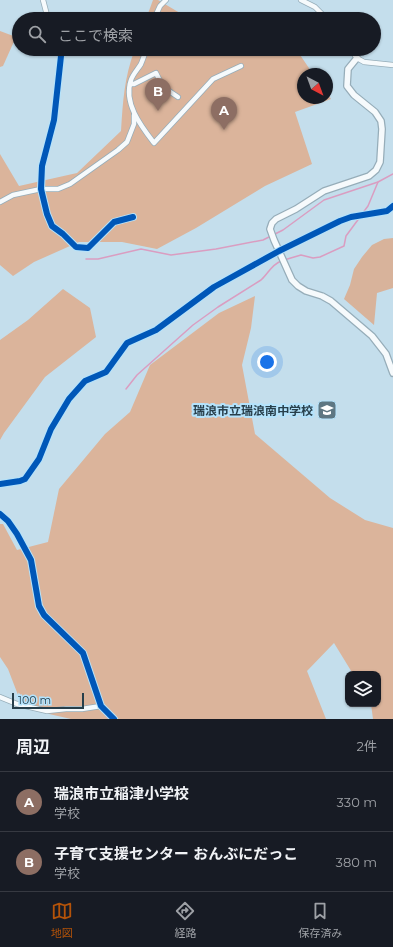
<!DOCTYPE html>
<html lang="ja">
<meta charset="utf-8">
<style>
body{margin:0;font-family:Montserrat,"Noto Sans JP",sans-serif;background:#242831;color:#f1f3f6}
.controls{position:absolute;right:12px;bottom:12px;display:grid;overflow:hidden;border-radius:8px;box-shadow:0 1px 3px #0004}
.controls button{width:36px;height:36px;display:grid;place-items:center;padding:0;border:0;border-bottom:1px solid #363941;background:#171b24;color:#f1f3f6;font:20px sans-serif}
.compass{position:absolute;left:297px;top:68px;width:36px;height:36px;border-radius:50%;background:#171b24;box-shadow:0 1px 3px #0004;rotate:139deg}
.scale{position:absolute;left:12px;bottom:10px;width:72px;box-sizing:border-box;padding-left:4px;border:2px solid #273f4b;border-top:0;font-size:11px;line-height:14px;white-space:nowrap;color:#273f4b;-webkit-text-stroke:3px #b4e3fc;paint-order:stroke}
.you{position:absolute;left:267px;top:362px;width:14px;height:14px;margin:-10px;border:3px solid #fff;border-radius:50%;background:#1a73e8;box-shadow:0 0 0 6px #1a73e833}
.badge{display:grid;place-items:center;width:26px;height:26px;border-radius:50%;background:#b45309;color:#fff;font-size:13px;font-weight:700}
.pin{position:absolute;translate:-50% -33px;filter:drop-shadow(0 1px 2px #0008)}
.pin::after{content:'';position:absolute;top:21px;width:14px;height:12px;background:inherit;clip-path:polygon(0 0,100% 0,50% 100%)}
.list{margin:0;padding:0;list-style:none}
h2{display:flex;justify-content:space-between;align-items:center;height:52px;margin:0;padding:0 16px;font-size:17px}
h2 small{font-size:13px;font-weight:400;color:#9ea1a6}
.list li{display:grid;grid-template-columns:26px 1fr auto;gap:12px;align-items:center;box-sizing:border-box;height:60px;padding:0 16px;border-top:1px solid #363941}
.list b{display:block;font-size:15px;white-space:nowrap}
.list p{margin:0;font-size:13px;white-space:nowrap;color:#9ea1a6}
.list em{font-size:13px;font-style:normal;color:#9ea1a6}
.icon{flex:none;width:22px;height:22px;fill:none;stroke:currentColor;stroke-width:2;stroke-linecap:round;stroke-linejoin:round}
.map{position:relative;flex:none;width:393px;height:719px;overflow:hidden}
.search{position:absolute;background:#171b24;box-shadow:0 1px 3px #0004;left:12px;right:12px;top:12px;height:44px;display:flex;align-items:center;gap:10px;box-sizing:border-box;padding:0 14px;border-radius:22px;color:#9ea1a6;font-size:15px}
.sheet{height:172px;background:#171b24}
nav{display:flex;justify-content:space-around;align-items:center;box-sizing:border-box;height:56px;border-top:1px solid #363941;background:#171b24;font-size:11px;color:#9ea1a6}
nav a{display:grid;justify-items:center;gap:2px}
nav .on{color:#b45309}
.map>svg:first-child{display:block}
</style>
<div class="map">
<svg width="393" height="719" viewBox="0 0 393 719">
<rect width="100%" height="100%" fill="#c4deec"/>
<!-- green -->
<polygon fill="#d8b39b" points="393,238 393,288 377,293 374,325 344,299 350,285 354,269 362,257 372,245 384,239"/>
<!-- forest -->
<g fill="#dbb49b">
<polygon points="153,0 158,0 190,19 146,19"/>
<polygon points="0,31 16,37 3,66 0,67"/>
<path d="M135,49h161l17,25h-10v24h24v-5l4,6 -36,13 17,52 -47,22 -69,42 -39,21 -35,-7h-43l-45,20 -21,14 -13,-11v-111l19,32 58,-13 44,-42c2,-30 3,-53 14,-82z"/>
<polygon points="63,289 90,308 96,337 45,377 4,433 0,440 0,340 28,320"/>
<polygon points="255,296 251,328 242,365 255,434 330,498 365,520 393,528 393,719 373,719 371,704 378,704 378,674 353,674 334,643 307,671 326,719 71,719 23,708 8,669 0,657 0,524 3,524 17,550 48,542 59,489 105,434 130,412 150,365 219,313"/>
</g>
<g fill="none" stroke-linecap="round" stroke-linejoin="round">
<!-- stream -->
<g stroke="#da9dc1" stroke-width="1.5">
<polyline points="362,214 368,206 378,182"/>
<polyline points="86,259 98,259 141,249 171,255 216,249 263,240 283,230 324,200 378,182 393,174"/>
<polyline points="284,260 301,255 313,258 320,257 344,246 346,236 360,217"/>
<path d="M126,389l11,-14 56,-50 25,-18 43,-27c7,-6 10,-15 20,-19"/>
<polyline points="104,713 109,719"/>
</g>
<!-- minor casing -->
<g stroke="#96adb9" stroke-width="6">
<g id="minor">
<polyline points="43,0 48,19"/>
<polyline points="301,0 315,7 327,19"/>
<polyline points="154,19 160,6 166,0"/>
<polyline points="58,49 61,56 54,120 42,166 41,189 47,214 52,226 63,234 76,247 88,248 114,222 133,217"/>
<path d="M146,49c-1,5 -3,10 -5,15 -3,5 -8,10 -10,16 -8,23 10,46 23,63l59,-64 28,-13"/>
<polyline points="350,49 357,58 364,62 393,65"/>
<polyline points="130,84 134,84 156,73 163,87 178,97"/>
<polyline points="0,202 13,195 41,189 58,189 70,184 118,150 127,142 134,124 134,115"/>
<polyline points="0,484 20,481 25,479 39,459 51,429 69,399 85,381 106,372 127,343 156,330 214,287 279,251 340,221 351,217 387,211 393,206"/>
<polyline points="0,514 8,521 17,534 31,560 39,606 44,615 83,653 101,706 114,719"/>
<polyline points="0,697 17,704 47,711 66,709 82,709 101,706"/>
</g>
</g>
<!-- tertiary casing -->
<g stroke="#96adb9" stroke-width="8">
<polyline id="tertiary" points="357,58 348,69 347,86 354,95 375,112 381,121 382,129 380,162 376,170 369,176 324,191 296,209 276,219 272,223 270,229 274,240 292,280 298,286 306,291 322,296 331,301 372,336 386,354 393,373"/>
</g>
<!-- minor -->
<use href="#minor" stroke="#f6fafc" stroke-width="4.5"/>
<!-- tertiary -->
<use href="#tertiary" stroke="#f6fafc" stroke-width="5.5"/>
<!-- cycleway casing -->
<g stroke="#b4e3fc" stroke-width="8">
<g id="cycleway">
<polyline points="58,49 61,56 54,120 42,166 41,189 47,214 52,226 63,234 76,247 88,248 114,222 133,217"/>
<polyline points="0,484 20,481 25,479 39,459 51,429 69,399 85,381 106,372 127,343 156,330 214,287 279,251 340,221 351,217 387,211 393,206"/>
<polyline points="0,514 8,521 17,534 31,560 39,606 44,615 83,653 101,706 114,719"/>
</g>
</g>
<!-- cycleway -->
<use href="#cycleway" stroke="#0057b8" stroke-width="6"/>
</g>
<!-- icons -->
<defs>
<g id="school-square" transform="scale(1)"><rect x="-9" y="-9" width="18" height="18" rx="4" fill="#5e7783" stroke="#b4e3fc"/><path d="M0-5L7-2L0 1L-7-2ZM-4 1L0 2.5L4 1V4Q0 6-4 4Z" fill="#fff"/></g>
</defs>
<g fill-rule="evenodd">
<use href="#school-square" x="327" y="410"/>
</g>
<g text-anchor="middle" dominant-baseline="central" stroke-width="4" stroke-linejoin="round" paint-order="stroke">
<!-- poi labels -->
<g font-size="12" font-weight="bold" fill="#273f4b" stroke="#b4e3fc" text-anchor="end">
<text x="313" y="410">瑞浪市立瑞浪南中学校</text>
</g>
</g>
</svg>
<div class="controls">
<button><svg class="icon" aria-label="layers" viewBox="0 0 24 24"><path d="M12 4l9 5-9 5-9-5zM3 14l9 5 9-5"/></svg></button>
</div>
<svg class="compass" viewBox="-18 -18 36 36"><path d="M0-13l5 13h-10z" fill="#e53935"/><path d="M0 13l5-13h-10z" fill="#9ea1a6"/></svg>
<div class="scale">100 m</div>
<div class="you"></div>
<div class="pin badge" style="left:224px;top:130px;background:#8d6e63">A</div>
<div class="pin badge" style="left:158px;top:111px;background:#8d6e63">B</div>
<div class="search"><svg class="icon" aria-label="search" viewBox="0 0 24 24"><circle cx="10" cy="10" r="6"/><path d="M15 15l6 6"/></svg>ここで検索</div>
</div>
<section class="sheet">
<h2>周辺<small>2件</small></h2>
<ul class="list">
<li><span class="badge" style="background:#8d6e63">A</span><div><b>瑞浪市立稲津小学校</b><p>学校</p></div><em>330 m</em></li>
<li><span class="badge" style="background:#8d6e63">B</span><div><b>子育て支援センター おんぶにだっこ</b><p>学校</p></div><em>380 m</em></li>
</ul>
</section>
<nav>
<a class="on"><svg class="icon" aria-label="map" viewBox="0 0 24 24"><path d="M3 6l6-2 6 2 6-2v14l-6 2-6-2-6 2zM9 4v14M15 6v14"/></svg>地図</a>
<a><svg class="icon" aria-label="directions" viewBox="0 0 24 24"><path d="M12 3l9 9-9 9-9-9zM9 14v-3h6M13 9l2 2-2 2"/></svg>経路</a>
<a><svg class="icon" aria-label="saved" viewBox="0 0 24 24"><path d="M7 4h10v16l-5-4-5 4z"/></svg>保存済み</a>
</nav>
